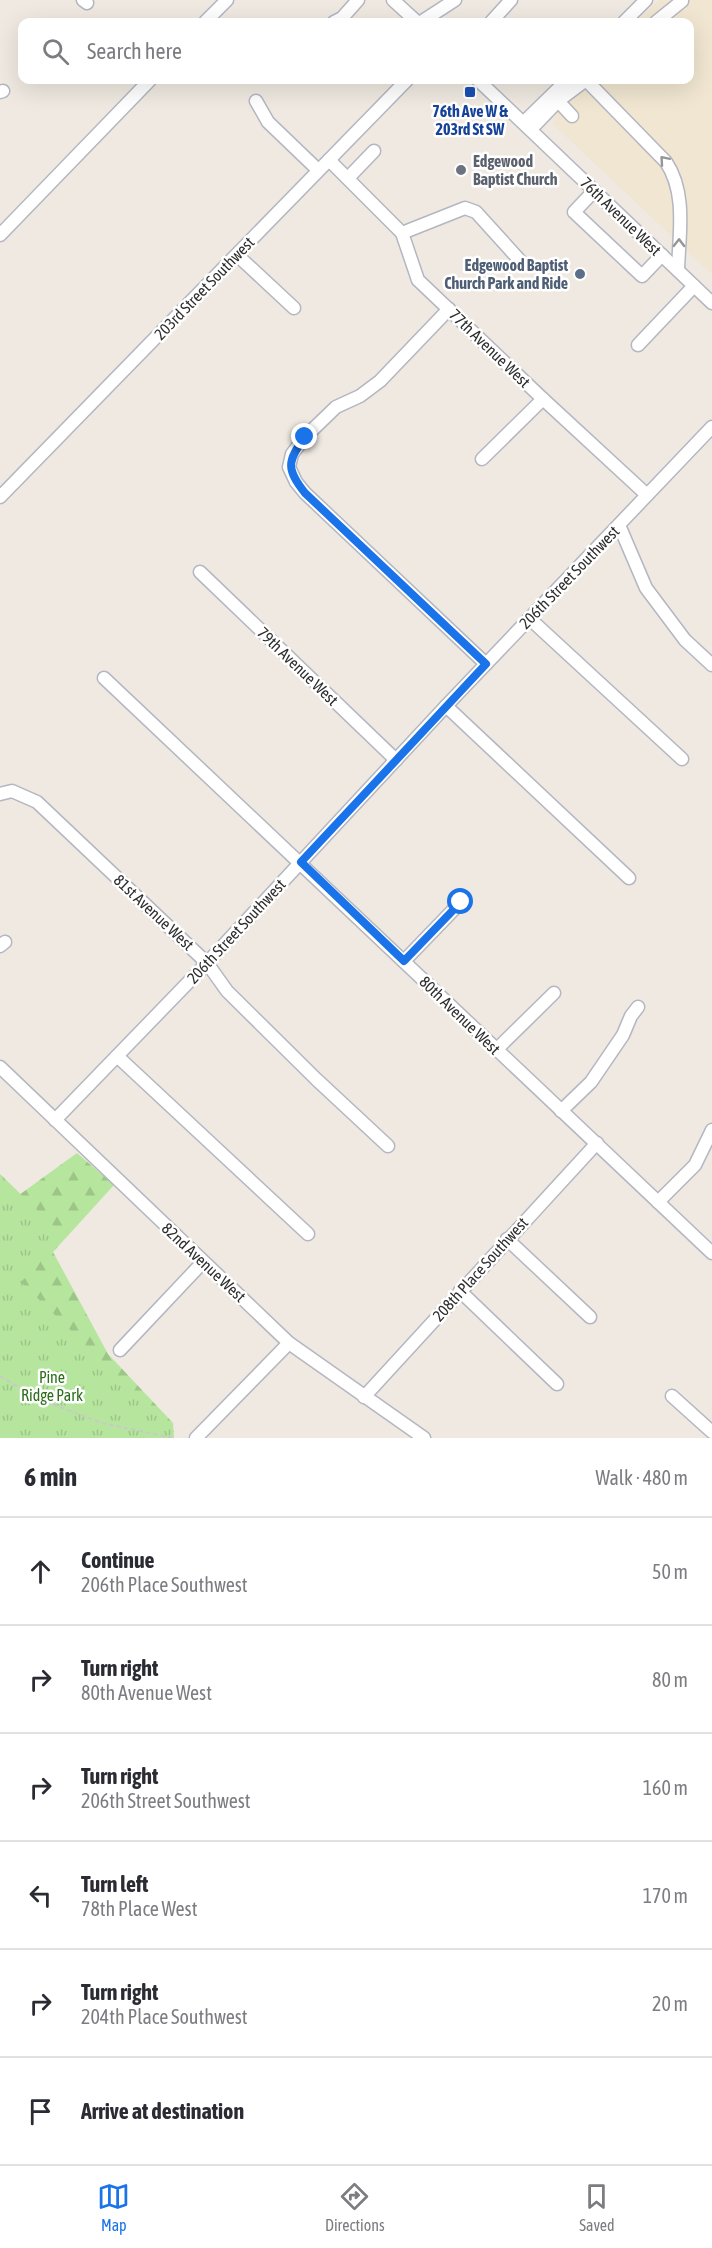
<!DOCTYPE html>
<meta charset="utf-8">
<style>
body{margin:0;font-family:"Asap Condensed",sans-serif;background:#f2f2f3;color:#2b2b33}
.stop{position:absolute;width:18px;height:18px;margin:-14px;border:4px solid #1a73e8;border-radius:50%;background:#fff}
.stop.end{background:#1a73e8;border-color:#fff;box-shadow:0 2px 6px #0008}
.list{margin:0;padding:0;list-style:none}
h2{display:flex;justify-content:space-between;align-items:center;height:78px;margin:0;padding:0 24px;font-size:26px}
h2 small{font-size:20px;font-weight:400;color:#7c7c81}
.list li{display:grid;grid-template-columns:39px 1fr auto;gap:18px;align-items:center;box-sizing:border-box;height:108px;padding:0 24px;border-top:2px solid #e1e1e2}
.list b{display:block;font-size:22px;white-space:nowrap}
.list p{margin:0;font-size:20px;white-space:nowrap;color:#7c7c81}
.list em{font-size:20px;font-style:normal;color:#7c7c81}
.icon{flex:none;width:33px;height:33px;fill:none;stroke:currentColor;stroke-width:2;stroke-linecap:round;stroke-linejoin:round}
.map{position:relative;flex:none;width:712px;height:1438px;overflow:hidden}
.search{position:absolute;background:#fff;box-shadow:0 6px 24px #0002;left:18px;right:18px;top:18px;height:66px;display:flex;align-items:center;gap:15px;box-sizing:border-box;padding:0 21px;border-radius:12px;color:#7c7c81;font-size:22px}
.sheet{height:726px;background:#fff}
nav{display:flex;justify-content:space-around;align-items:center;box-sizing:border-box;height:84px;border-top:2px solid #e1e1e2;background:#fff;font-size:16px;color:#7c7c81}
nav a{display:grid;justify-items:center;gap:3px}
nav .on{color:#1a73e8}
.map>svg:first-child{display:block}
</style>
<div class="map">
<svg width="712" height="1438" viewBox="0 0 712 1438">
<defs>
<pattern id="forest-firs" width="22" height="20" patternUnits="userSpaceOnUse" patternTransform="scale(1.5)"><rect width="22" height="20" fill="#b6e59e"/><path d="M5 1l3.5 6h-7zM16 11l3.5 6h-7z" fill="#9dc588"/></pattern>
<pattern id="park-tufts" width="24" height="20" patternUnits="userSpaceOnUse" patternTransform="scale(1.5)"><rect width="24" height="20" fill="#b6e59e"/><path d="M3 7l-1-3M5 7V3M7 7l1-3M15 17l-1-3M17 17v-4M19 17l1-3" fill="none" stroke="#9dc588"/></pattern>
</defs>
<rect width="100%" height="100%" fill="#efe9e1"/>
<!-- education -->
<polygon fill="#f0e6d1" points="659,0 712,0 712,274 553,124 561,101 582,80 690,80 690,22 637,22"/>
<!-- forest -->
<polygon fill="url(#forest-firs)" points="77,1153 114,1185 53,1252 108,1354 173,1423 174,1438 15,1438 0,1175 8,1203"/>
<!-- park -->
<polygon fill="url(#park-tufts)" points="0,1174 64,1236 21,1282 174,1431 167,1438 0,1438"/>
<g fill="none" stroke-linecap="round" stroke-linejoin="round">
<!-- minor casing -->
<g stroke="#b4b7c1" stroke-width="15">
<g id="minor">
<polyline points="83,0 87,3"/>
<polyline points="393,0 417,22"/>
<polyline points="205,22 227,0"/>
<polyline points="334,22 342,18 358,0"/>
<polyline points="421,22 455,0"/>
<polyline points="491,22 511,0"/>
<polyline points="624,22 646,0"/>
<polyline points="656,22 682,1"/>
<polyline points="478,80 712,303"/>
<path d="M586,80l80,82c21,31 13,73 12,108"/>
<polyline points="0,92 3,91"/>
<polyline points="256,101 268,122 318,170"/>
<polyline points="558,101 572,116"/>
<polyline points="524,122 567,80"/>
<polyline points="531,129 558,101 586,80"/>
<polyline points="329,160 402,233 418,280 543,399 647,495"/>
<polyline points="348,178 374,151"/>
<polyline points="594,191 574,212 642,276 662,255"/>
<polyline points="402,233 465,208 476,212 524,265"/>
<polyline points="0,235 150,80"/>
<polyline points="237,255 294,308"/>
<polyline points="449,309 380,381 360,396 336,407 305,437 292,454 289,467 296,482 305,493 486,664"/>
<polyline points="638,345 694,286"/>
<polyline points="482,459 543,399"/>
<polyline points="0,497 407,80"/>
<polyline points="619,525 646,588 685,640 712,665"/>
<polyline points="200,572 396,760"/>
<polyline points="529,618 682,759"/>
<polyline points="104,678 712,1253"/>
<polyline points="446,706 629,878"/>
<polyline points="0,794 12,791 37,802 207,963 227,991 316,1079 388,1146"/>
<polyline points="0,946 5,942"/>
<polyline points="404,961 461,902"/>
<polyline points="497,1049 554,993"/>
<polyline points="117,1056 308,1234"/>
<polyline points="0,1067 289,1343 424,1438"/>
<polyline points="561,1111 591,1082 623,1035 631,1016 638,1007"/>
<polyline points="55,1120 207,963 446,706 712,427"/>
<polyline points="658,1202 695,1165 712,1130"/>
<polyline points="507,1239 590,1317"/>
<polyline points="460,1291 557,1384"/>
<polyline points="120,1350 203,1262"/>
<polyline points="672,1396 712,1432"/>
<polyline points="364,1397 597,1143"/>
<polyline points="196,1438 289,1343"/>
</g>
</g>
<!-- path -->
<polyline stroke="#c9c9c9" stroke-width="2" stroke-dasharray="4.5 3" stroke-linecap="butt" points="0,1376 39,1399 102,1423 174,1438"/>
<!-- minor -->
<use href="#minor" stroke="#fff" stroke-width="12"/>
</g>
<!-- one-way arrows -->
<defs><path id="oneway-chevron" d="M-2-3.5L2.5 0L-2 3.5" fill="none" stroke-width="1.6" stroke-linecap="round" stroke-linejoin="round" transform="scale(1.5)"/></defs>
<g stroke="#969696">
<use href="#oneway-chevron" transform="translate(664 160) rotate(-131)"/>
<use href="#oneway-chevron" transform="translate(679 243) rotate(-89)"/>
</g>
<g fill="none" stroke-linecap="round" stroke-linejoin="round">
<!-- route -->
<path stroke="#1a73e8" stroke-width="8" d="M305,437c-18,24 -19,32 0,56l181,171 -185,198 103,99 57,-59"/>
</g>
<!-- markers -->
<rect fill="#1a4fb4" stroke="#fff" stroke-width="2" x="464" y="86" width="12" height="12" rx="3"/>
<circle fill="#6b7280" stroke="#fff" stroke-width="2" cx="461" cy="170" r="6"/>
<circle fill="#5c6f8a" stroke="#fff" stroke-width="2" cx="580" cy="274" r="6"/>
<g text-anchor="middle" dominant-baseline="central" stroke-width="5" stroke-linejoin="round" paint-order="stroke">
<!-- transit labels -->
<g font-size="16" font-weight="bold" fill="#164399" stroke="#fff">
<text x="470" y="111">76th Ave W &amp;<tspan x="470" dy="18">203rd St SW</tspan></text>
</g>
<!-- worship labels -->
<g font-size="16" font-weight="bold" fill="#5b616d" stroke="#fff" text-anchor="start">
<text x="473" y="161">Edgewood<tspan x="473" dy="18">Baptist Church</tspan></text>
</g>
<!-- street labels -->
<g font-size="16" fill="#2e2e2e" stroke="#fff">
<text transform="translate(621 216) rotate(44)">76th Avenue West</text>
<text transform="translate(204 288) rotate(-46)">203rd Street Southwest</text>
<text transform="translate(490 348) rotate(44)">77th Avenue West</text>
<text transform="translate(569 577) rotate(-46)">206th Street Southwest</text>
<text transform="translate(298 666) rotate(44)">79th Avenue West</text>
<text transform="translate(154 912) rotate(43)">81st Avenue West</text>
<text transform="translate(236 931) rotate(-47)">206th Street Southwest</text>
<text transform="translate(460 1015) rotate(44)">80th Avenue West</text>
<text transform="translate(204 1262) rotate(43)">82nd Avenue West</text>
<text transform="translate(480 1269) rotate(-48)">208th Place Southwest</text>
</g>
<!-- service labels -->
<g font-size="16" font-weight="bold" fill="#4e5e75" stroke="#fff" text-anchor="end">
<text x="568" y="265">Edgewood Baptist<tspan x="568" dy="18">Church Park and Ride</tspan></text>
</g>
<!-- park labels -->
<g font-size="16" fill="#2c6e1b" stroke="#fff">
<text x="52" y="1377">Pine<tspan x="52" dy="18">Ridge Park</tspan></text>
</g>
</g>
</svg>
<div class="stop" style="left:461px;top:902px"></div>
<div class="stop end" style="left:305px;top:437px"></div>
<div class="search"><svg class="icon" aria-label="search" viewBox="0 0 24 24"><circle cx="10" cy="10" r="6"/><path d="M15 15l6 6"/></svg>Search here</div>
</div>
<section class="sheet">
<h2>6 min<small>Walk · 480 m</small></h2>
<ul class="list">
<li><svg class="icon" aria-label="ahead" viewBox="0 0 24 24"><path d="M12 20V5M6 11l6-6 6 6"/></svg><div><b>Continue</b><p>206th Place Southwest</p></div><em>50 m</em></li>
<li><svg class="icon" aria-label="right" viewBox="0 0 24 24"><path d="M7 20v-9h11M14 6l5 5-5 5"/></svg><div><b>Turn right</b><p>80th Avenue West</p></div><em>80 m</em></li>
<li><svg class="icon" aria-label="right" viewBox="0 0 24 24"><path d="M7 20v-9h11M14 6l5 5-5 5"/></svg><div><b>Turn right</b><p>206th Street Southwest</p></div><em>160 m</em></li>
<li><svg class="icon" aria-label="left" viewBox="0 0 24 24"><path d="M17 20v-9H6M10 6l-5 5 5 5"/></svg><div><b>Turn left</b><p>78th Place West</p></div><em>170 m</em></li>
<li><svg class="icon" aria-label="right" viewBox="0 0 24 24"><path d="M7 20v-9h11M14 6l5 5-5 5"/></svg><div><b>Turn right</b><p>204th Place Southwest</p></div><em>20 m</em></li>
<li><svg class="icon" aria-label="arrive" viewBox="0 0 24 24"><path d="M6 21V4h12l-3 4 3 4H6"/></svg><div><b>Arrive at destination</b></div></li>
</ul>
</section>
<nav>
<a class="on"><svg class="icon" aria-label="map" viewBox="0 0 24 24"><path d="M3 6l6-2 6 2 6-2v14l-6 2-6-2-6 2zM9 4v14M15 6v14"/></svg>Map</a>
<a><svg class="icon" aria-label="directions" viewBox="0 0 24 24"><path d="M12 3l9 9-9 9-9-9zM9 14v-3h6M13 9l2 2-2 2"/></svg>Directions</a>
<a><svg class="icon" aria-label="saved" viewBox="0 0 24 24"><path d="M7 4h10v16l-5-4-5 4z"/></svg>Saved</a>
</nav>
